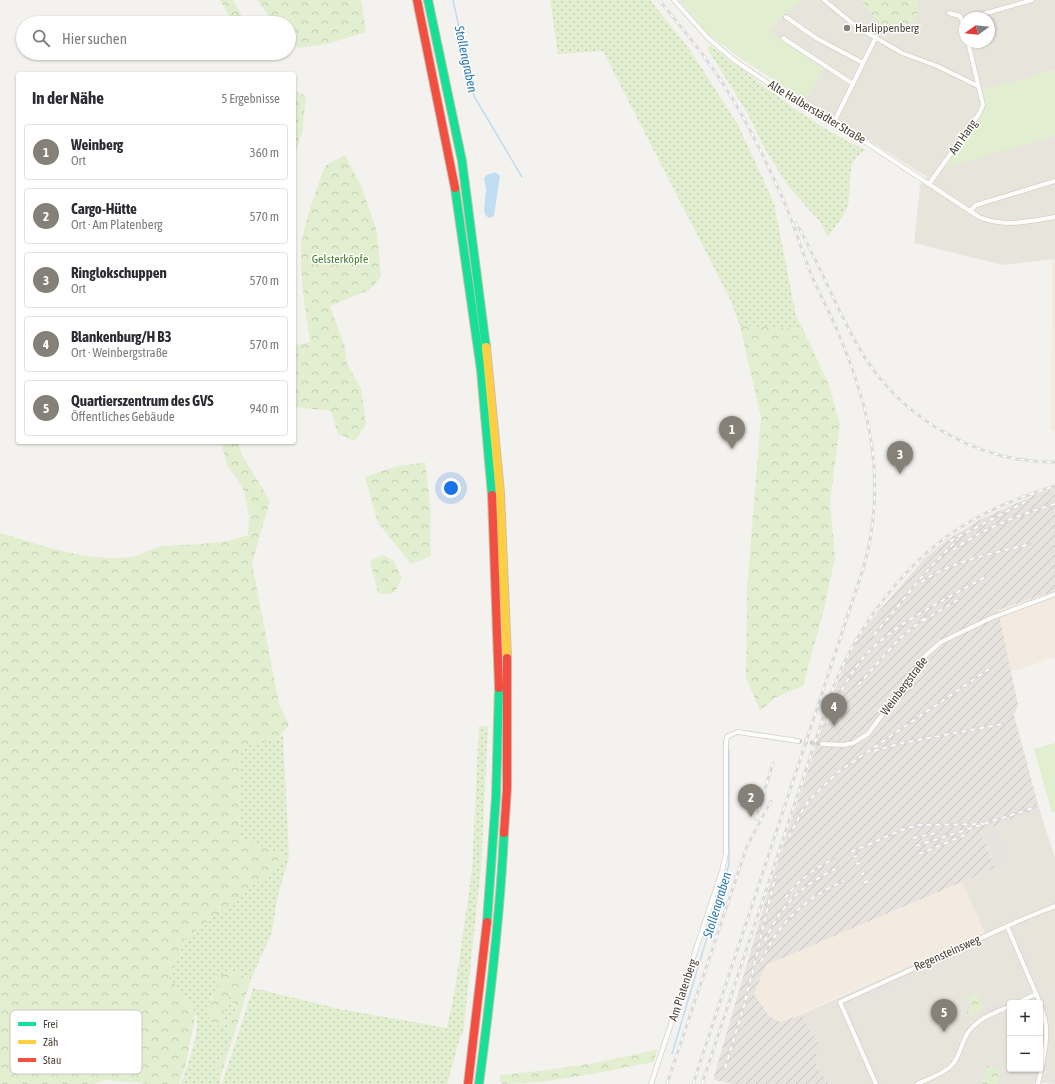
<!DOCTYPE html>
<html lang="de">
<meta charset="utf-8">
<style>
body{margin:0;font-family:"Asap Condensed",sans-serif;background:#f7f7f7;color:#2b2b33}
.controls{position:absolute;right:12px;bottom:12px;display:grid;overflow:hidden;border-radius:4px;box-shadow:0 1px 3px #0004}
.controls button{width:36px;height:36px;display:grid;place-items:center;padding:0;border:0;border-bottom:1px solid #e1e1e2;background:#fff;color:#2b2b33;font:20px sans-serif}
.compass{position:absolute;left:959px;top:12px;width:36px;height:36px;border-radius:50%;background:#fff;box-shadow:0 1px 3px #0004;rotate:255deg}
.you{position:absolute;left:451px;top:488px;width:14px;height:14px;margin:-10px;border:3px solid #fff;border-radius:50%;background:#1a73e8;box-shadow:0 0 0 6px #1a73e833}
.badge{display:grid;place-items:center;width:26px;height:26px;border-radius:50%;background:#868178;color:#fff;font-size:13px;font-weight:700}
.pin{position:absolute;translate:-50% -33px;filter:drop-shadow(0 1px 2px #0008)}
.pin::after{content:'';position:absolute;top:21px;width:14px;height:12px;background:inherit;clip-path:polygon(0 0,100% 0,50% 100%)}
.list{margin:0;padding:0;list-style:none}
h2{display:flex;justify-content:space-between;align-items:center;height:52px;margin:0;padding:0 16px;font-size:17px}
h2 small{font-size:13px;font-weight:400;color:#7c7c81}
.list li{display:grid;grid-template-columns:26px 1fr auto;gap:12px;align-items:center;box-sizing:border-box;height:56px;margin:0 8px 8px;padding:0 8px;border:1px solid #e1e1e2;border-radius:4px}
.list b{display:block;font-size:15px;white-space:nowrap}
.list p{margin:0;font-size:13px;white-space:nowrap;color:#7c7c81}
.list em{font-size:13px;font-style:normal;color:#7c7c81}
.icon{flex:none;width:22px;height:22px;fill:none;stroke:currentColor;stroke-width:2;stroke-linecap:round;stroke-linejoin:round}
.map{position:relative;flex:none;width:1055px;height:1084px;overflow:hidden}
.search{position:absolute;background:#fff;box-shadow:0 1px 3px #0004;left:16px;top:16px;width:280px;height:44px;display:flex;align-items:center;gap:10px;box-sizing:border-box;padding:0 14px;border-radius:22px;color:#7c7c81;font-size:15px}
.panel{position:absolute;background:#fff;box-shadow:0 1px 3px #0004;left:16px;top:72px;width:280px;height:372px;border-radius:4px}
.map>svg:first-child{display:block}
</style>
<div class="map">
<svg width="1055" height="1084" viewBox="0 0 1055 1084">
<defs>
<pattern id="industrial-furrows" width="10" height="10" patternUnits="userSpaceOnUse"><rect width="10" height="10" fill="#e6e2de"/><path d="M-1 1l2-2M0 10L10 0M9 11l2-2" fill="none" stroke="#c7c3bf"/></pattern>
<pattern id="grass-dots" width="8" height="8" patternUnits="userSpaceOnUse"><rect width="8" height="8" fill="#e1eecf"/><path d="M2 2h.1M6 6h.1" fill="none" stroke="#c3cdb2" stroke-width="1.8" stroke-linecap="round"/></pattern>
<pattern id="forest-crowns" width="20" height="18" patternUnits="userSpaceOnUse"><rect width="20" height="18" fill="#e1eecf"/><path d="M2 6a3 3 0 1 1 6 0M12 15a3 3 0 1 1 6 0" fill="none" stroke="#c3cdb2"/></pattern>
</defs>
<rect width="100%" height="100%" fill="#f4f2ee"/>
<!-- residential -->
<g fill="#e7e4dc" fill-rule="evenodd">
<path d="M801,0h254v70l-73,20 3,17 -41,60 111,-31v123l-52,6 -89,-22 6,-58 7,-8 -122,-77 19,-31 -56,-39zM965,18h24v24h-24z"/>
<path d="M1039,808l16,50v226l-20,-2 -1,2h-205l-13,-18 2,-29 -6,-2 -10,-21 182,-81 -22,-51 33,-14 -14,-36zM1010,1003h30v66h-30z"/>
</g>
<!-- commercial -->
<g fill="#f3ebdf">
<polygon points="1052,259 1055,259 1055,431 1051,430"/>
<polygon points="1055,591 1055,657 1011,672 998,610"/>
<polygon points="962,882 985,933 780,1022 769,1016 754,994 766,965"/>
</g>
<!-- industrial -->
<polygon fill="url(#industrial-furrows)" points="1055,488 1055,591 998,610 1018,705 1014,715 1039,808 981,832 995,868 766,965 754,994 769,1016 780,1022 802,1014 812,1035 818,1036 816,1066 829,1084 733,1084 715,1080 714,1076 768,892 833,695 848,657 866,626 925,558 947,540 981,519 1037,494"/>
<!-- education -->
<g fill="#eae5da">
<polygon points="1055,916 1055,1000 1053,1000 1029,946 1031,944 1027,932 1028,929"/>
<polygon points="947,1077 951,1084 931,1084"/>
</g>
<!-- grass -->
<g fill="url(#grass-dots)">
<polygon points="550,0 650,0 690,50 738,125 774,203 796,316 803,329 740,326 730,299 603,51 558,54"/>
<path d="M711,46c50,37 99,79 155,104 -23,11 -13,35 -18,55 -3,11 -14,22 -20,32l-7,-14 -32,-36 -23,-36 -18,-37 -41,-66z"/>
<polygon points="479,726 488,727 481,868 463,1034 461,1034 447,1084 222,1084 253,988 340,1009 447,1028 455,989 472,870"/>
<path d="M283,734l6,123 -12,42 -5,33 -21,47 -21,-9 -11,19 -9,9 13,32 2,-6 -4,-5 10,-26 5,2 -2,8 2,8 -7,23 4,4 -4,11 -3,1 -11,20 6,6 -2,8h-38c6,-18 20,-53 15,-71l-27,-36 15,-37 105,-83 -50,-20 1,-90 37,-8z"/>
</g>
<!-- forest -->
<g fill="url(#forest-crowns)">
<polygon points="220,0 233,0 246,23 233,23"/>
<polygon points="257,0 361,0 366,32 327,44 299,48 289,40 289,23 274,23"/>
<path d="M861,0h57c2,18 -6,32 -25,23 -14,5 -25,-12 -32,-23z"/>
<polygon points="294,90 306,96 302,133 294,158"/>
<path d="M345,155l17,33 15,44 4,45 -12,13 -39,16 15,41 2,17 14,24 5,36 -11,17 -17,-7 -7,-23 -37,-4v-62l16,-3c-4,-29 -10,-61 -9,-91 1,-24 16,-62 24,-85z"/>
<polygon points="740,326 803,329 829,385 840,425 830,501 835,558 823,613 803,686 776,697 760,711 746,678 747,589 761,418"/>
<path d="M221,442h17l4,13 28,46 -18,62 27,141 10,21 -12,14 -37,8 -1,90 50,20 -105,83 -15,37 27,36 -11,55 -6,16h-29l-45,-4 -11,4h-94v-551c43,12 85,29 130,24 12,-1 22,-10 34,-11 28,-2 58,-1 84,-11l1,-20 -5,-23 -5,-10 -12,-17z"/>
<polygon points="425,462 431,512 430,533 431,556 411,564 378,523 365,477 394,467"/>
<polygon points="383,555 394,561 402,578 395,592 388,594 378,593 370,561"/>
<path d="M230,970l21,9 -18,59 -4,-4v-13l7,-10 -2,-8 2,-8 -5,-2 -10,26 4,5 -2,6 -13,-10c-3,-14 -1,-21 9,-31l-4,-10z"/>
<polygon points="976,993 983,1008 970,1017 966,1013 972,1006 968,997"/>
<polygon points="229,1049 221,1076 215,1070 226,1050"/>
<path d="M657,1049l-3,13c-50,9 -102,22 -153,22l-1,-9c53,-5 105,-12 157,-26z"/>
<polygon points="987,1066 1001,1070 998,1084 982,1084"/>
</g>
<!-- garden -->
<g fill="#e1eecf">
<polygon points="679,0 801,0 768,30 824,69 805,100 740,58 708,34"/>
<polygon points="1055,70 1055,136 944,168 985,107 982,90"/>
<polygon points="1055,743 1055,812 1052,813 1034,749"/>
</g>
<!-- parking -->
<g fill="#e6e3df">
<polygon points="998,830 1009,858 1001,861 1002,866 997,868 984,836"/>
<polygon points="991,937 992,940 937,965 935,962"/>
<polygon points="1022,946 1030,962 1026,964 1019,947"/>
<polygon points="913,972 915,976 861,1001 859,997"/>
<polygon points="1004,1001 1005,1005 979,1017 977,1014"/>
<polygon points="850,1011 882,1082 879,1084 847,1013"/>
</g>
<!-- water -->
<polygon fill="#c0ddf1" points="495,172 500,176 494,216 490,218 486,216 484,211 486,189 484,178 487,175"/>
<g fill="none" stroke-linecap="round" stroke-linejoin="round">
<!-- stream -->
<g stroke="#c0ddf1" stroke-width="1.5">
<polyline points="453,0 474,96 522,177"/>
<polyline points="672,1054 729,864 729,751"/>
</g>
<!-- street-tunnel -->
<polyline stroke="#d2cfca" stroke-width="4" stroke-dasharray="4 2" stroke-linecap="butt" points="798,741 822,744"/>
<!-- street casing -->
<g stroke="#d2d0cb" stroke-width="5.5">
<g id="street">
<path d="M674,0l33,37 27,23 50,34 72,42 123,81c25,11 51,4 76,0"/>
<polyline points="824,0 857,27 902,53 937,66 978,86"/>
<polyline points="949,13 960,16 965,28"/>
<polyline points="983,14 1032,0"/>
<polyline points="786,17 816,38 863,63"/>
<polyline points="783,38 853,84"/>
<polyline points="834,122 876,37"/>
<polyline points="929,184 979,114 983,105 968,42"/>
<polyline points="970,211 976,205 1055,181"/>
<polyline points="822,744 844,745 853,743 868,734 926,655 941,642 991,618 1055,594"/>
<polyline points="1007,926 1040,1003"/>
<polyline points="1017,1003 1036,994"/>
<polyline points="651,1084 722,871 726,853 726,741 728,736 738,732 798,741"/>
<polyline points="876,1084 840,1002 1023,919 1055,906"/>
<path d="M917,1084c11,-5 27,-10 35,-19 6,-6 9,-18 12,-25 8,-20 28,-26 46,-34"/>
<path d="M1038,1084c6,-28 14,-54 2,-80"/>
</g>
</g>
<!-- fast casing -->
<g stroke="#ccbfa9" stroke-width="10">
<g id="fast">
<polyline points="428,0 462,161 486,347"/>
<polyline points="455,188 481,370 492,495"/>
<polyline points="487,922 496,797 499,688"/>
<path d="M479,1084c11,-83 21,-167 25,-251"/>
</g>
</g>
<!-- slow casing -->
<g stroke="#ccbfa9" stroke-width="10">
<polyline id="slow" points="486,347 500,493 507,658"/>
</g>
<!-- jam casing -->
<g stroke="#ccbfa9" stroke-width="10">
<g id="jam">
<polyline points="417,0 455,188"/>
<polyline points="492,495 499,688"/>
<polyline points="504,833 507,789 507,658"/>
<polyline points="468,1084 487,922"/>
</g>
</g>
<!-- street -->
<use href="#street" stroke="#fdfdfc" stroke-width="4"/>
<!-- fast -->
<use href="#fast" stroke="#16e098" stroke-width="8"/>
<!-- slow -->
<use href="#slow" stroke="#ffcf43" stroke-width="8"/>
<!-- jam -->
<use href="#jam" stroke="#f24e42" stroke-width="8"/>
<!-- rail casing -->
<g stroke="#dbdbda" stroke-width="3">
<g id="rail">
<path d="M659,0c24,29 48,58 68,90 23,36 42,77 59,116 9,22 16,45 25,68 8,19 18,37 26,56 34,79 50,152 27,236l-171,518"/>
<path d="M796,223c26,44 43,95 71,138 41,61 114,102 188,101"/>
<polyline points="950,541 1025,502"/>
<path d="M953,550c31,-22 65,-35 102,-46"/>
<path d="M921,582c33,-22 71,-28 109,-38"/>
<polyline points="923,621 959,599"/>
<polyline points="874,635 925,573 958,539"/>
<polyline points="858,685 899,639 927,616"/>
<path d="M827,723c8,-22 21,-47 37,-66 28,-33 83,-58 121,-80"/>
<polyline points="874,751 902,743 1003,724"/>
<polyline points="756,819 773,763"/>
<polyline points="789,837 803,809 811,798 838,772 989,669"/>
<polyline points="913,838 941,832"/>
<polyline points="916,846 1036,807"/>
<polyline points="851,852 904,829 919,825 984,824"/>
<polyline points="919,854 965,835"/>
<polyline points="854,857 857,856"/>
<polyline points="856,864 860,863"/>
<polyline points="861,874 864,873"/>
<polyline points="864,883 868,881"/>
<path d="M785,898c13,-17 29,-30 49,-39"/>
<path d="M765,941c15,-35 38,-58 73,-73"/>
<path d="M761,962c17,-39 44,-64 83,-81"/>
<path d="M745,1000c12,-41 19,-83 31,-124"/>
<polyline points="725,1068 747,996"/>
<polyline points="667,1084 747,846 771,801"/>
<path d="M702,1084l130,-393c24,-65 78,-136 139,-170 26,-15 55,-26 84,-35"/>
</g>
</g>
<!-- rail -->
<use href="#rail" stroke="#fff" stroke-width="1.5" stroke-dasharray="4.5" stroke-linecap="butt"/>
</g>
<!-- markers -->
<circle fill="#868178" stroke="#fff" stroke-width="1.5" cx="847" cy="28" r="4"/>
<g text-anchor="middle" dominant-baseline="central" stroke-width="3" stroke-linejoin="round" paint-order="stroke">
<!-- poi labels -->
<g font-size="12" fill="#4b4439" stroke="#fff" text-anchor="start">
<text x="855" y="28">Harlippenberg</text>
</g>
<!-- street labels -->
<g font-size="12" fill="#4b4439" stroke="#fff">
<text transform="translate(817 112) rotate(31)">Alte Halberstädter Straße</text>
<text transform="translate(963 137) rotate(-55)">Am Hang</text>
<text transform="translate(904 686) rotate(-53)">Weinbergstraße</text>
<text transform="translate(947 953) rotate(-24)">Regensteinsweg</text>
<text transform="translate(683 990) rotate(-71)">Am Platenberg</text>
</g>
<!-- park labels -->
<g font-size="12" fill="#4a7f2a" stroke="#fff">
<text x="340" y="259">Gelsterköpfe</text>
</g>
<!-- water labels -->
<g font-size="13" font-style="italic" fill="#2e7ab2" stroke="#fff">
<text transform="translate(466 59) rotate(78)">Stollengraben</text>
<text transform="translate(717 905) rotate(-73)">Stollengraben</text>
</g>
</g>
<!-- legend -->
<rect x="10" y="1010" width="132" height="64" rx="6" fill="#fff" stroke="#c9c7c4" stroke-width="1"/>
<rect x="18" y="1022" width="18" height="4" fill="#16e098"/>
<rect x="18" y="1040" width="18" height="4" fill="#ffcf43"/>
<rect x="18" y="1058" width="18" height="4" fill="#f24e42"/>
<g font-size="11" fill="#4b4439">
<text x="43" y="1028">Frei</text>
<text x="43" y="1046">Zäh</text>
<text x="43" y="1064">Stau</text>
</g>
</svg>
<div class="controls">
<button>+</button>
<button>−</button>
</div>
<svg class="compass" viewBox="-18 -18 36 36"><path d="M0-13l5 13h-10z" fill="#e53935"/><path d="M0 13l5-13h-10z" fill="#7c7c81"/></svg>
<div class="you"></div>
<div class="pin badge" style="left:732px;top:449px">1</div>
<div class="pin badge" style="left:751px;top:817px">2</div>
<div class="pin badge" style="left:900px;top:474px">3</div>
<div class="pin badge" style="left:834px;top:726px">4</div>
<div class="pin badge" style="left:944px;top:1032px">5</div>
<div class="search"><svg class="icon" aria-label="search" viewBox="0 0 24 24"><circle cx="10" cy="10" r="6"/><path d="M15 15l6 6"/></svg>Hier suchen</div>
<section class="panel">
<h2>In der Nähe<small>5 Ergebnisse</small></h2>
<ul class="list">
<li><span class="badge">1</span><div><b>Weinberg</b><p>Ort</p></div><em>360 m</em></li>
<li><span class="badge">2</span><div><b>Cargo-Hütte</b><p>Ort · Am Platenberg</p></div><em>570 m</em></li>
<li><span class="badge">3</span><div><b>Ringlokschuppen</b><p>Ort</p></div><em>570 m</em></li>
<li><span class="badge">4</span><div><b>Blankenburg/H B3</b><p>Ort · Weinbergstraße</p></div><em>570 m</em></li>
<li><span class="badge">5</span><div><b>Quartierszentrum des GVS</b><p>Öffentliches Gebäude</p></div><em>940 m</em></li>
</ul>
</section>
</div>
